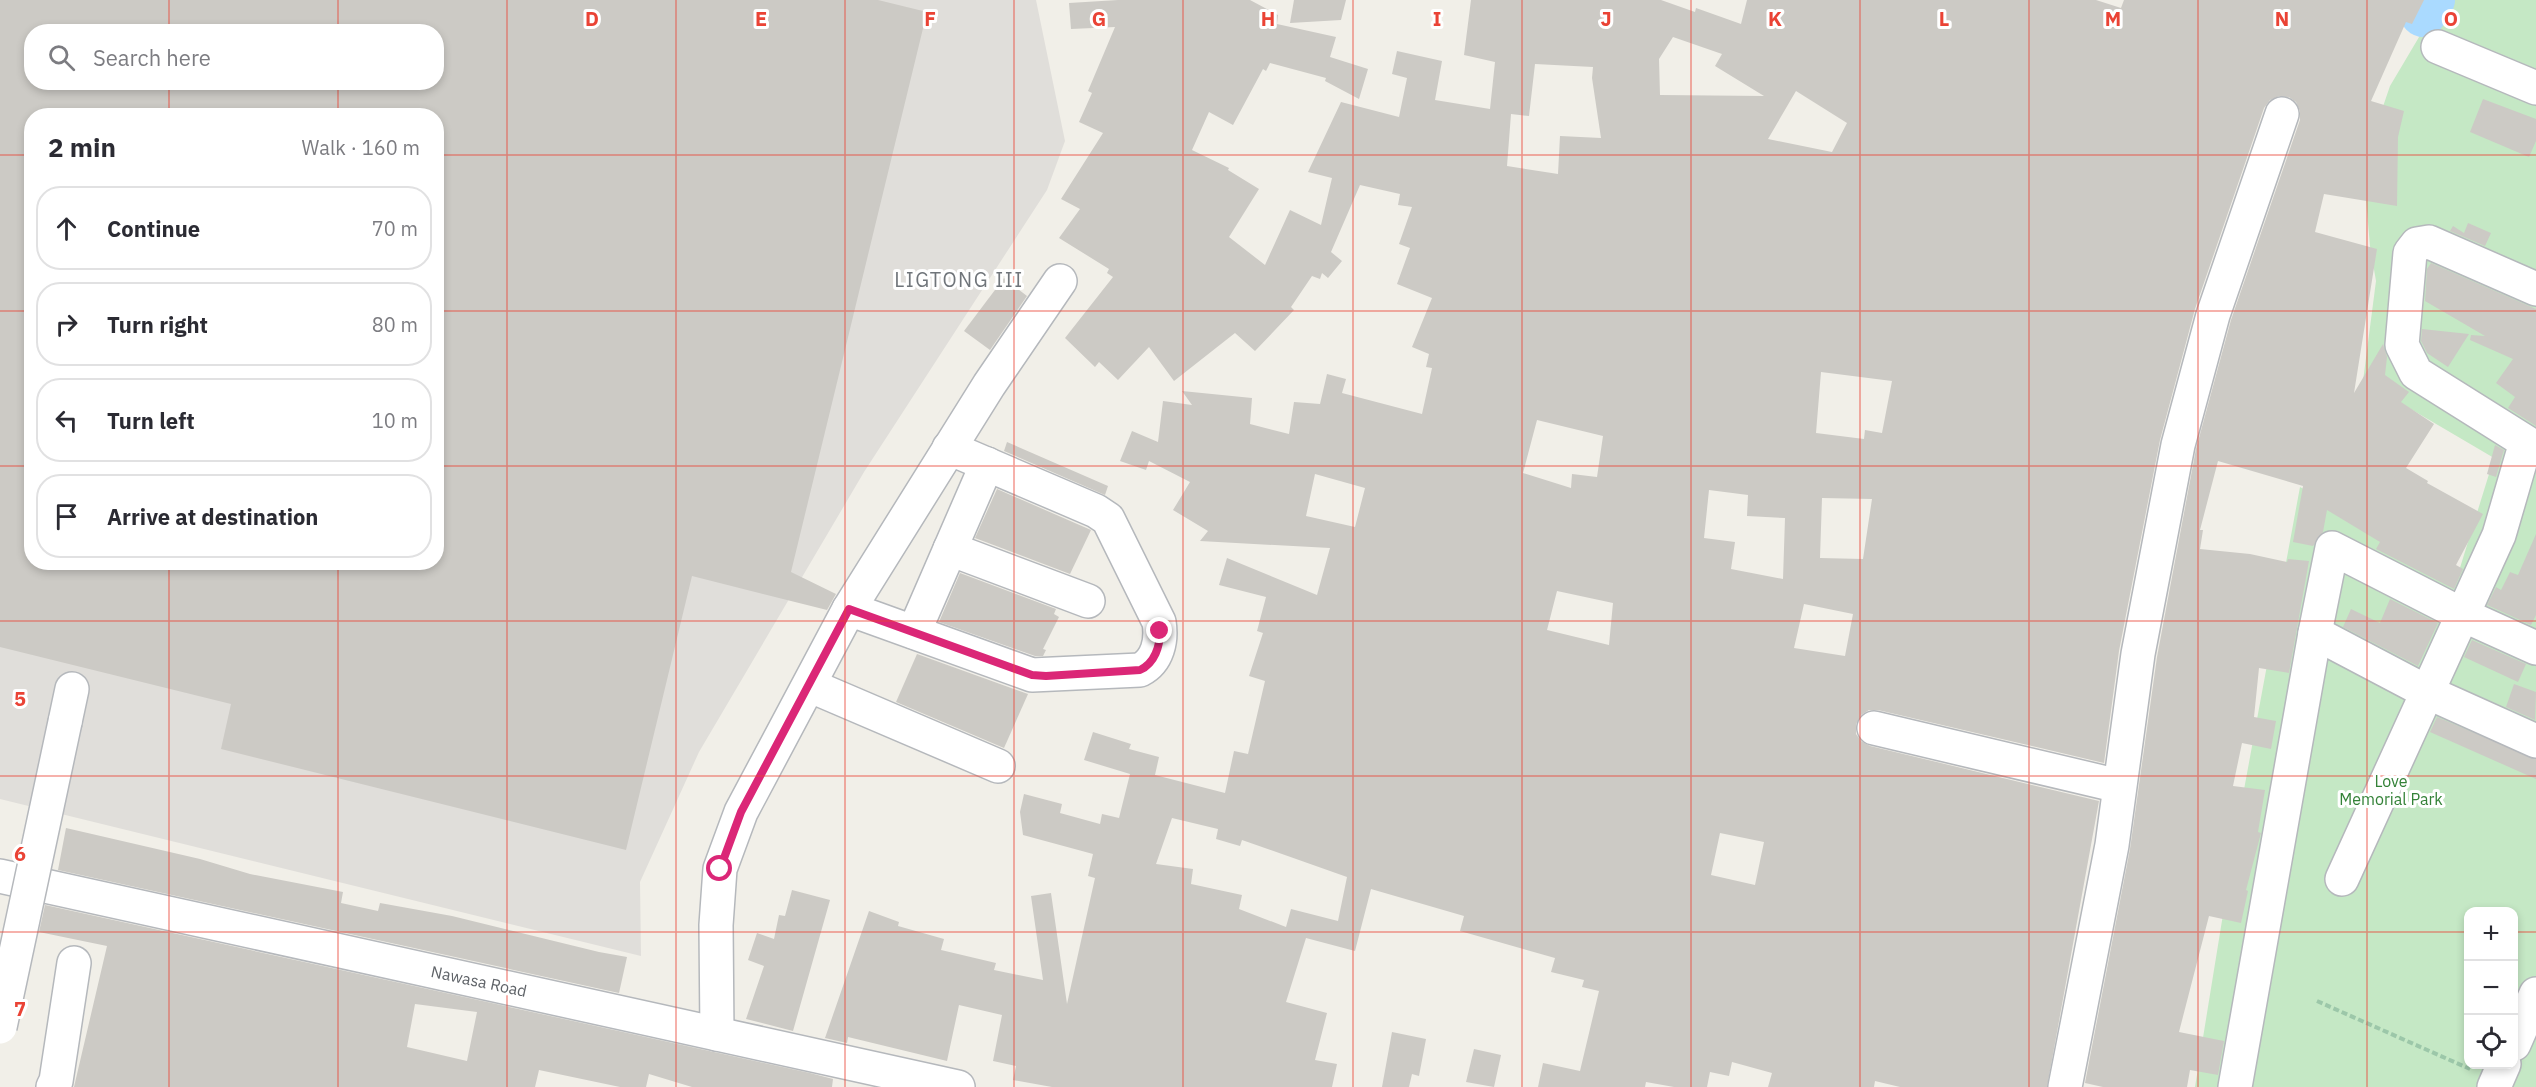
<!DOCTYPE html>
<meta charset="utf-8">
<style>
body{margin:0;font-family:"IBM Plex Sans",sans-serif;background:#f2f2f3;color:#2b2b33}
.controls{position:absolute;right:18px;bottom:18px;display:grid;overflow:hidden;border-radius:12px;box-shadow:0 3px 9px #0003}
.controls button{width:54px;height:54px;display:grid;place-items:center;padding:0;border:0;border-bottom:2px solid #e1e1e2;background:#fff;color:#2b2b33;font:30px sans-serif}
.stop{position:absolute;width:18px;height:18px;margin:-14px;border:4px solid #db2777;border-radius:50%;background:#fff}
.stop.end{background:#db2777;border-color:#fff;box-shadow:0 2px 6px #0008}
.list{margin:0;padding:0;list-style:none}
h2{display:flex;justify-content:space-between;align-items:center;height:78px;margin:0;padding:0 24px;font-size:26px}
h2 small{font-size:20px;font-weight:400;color:#7c7c81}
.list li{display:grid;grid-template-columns:39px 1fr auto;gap:18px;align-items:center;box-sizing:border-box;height:84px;margin:0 12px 12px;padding:0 12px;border:2px solid #e1e1e2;border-radius:24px}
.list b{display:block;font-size:22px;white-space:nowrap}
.list em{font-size:20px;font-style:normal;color:#7c7c81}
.icon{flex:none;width:33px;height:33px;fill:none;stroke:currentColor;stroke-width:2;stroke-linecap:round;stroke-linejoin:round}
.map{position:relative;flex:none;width:2536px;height:1087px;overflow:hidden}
.search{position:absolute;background:#fff;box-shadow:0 3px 9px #0003;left:24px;top:24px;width:420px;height:66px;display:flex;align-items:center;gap:15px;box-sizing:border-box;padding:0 21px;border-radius:24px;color:#7c7c81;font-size:22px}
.panel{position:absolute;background:#fff;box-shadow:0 3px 9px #0003;left:24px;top:108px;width:420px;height:462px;border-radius:24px}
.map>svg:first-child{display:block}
</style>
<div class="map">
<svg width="2536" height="1087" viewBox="0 0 2536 1087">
<rect width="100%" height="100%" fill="#f1efe8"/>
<!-- industrial -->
<path fill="#e0deda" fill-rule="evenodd" d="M0,0h1036l29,141 -18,49 -183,282 -165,280 -59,130 1,74 -641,-157zM32,32h404v50h-404zM32,116h404v446h-404z"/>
<!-- green -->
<path fill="#c5e8c5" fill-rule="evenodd" d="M2441,0h95v1087h-341l43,-265 62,-335 159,84 35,-113 -131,-77 13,-100 -6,-35 -7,-81 27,-79zM2468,912h46v152h-46z"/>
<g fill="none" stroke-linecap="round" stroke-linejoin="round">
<!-- river -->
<polyline stroke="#aadaff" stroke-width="46" points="2423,14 2432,0"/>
</g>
<!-- building -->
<g fill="#cccac5" fill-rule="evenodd">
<path d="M0,0h878l49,12 -136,560 45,22 -9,16 -135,-34 -66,274 -405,-101 10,-45 -231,-57zM32,32h404v50h-404zM32,116h404v446h-404z"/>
<path d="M1118,0h132l28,15 -1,9 59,13 -6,20 38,12 -9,30 -34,-18 1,-3 -56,-15 -4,8 -3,-2 -30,56 -24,-13 -17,38 37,18 -1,2 31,19 -30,48 36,28 25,-55 31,15 11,-47 -24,-6 33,-70 58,15 8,-39 -15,-4 5,-23 45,10 -7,39 55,9 5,-47 -31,-7 7,-55h190l34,12 1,-4 45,16 6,-24h349l25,8 3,-8h300l-12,24 -6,-2 -35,79 33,10 -6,26 -1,69 -73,-12 -9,38 62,17 -23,144 29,-49 4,13 -2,18 24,17 -8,10 33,22 -28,44 22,13 -1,2 56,31 -27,51 7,4 -9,20 -78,-40 4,-7 -53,-32 -4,22 -10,14 -20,-4 10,-56 -85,-25 -18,69h3l-3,19 50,5 37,8 1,-3 21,2 -20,112 -30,-5 -5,49 22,4 -5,28 -29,-6 -9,43 32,4 -7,42 3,1 -15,57 2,1 -7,32 -32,-7 -30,116 45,9 -6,34 -28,-5 -3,17h-84l-18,-4 45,-234 27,-192 39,-208 35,-129 69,-200v-9l-4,-9 -7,-5 -10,-1 -9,4 -6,8 -69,201 -35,131 -41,211 -15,112 -226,-53h-9l-8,5 -5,9v10l5,7 9,5 229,55 -52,286h-147l-25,-6 -1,6h-106l4,-14 -40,-11 -3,14 -19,-4 -3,15h-33l-28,-5 -1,5h-107l5,-24 37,8 19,-80 -17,-4 2,-7 -33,-8 4,-14 -95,-27 4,-15 -93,-27 -16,62 -49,-13 -20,64 41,11 -12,47 22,4 -5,23h-280l-39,-7 3,-14 -23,-5 9,-46 -43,-10 -12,56 -99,-24 -1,6 -22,-5 44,-127 30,11 -1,4 46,13 -3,11 55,13 -2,7 49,10 -12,-84 20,-3 16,111 28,-126 -7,-2 5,-22 -70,-19 -3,-23 4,-18 38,10 -2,9 40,11 2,-10 17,4 11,-44 -46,-14 9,-28 38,12 -2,5 30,8 -4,18 70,18 9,-42 14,3 17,-73 -16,-5 14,-43 -6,-2 9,-34 -47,-12 8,-27 90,37 13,-47 -130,-7 8,-10 -35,-21 17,-28 -41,-21 -3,9 -26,-9 12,-30 26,11 5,-41 29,4 -10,-14 70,7 -2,26 39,10 5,-32 26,2 7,-30 19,5 -4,14 80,21 10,-46 -6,-1 3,-13 -17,-7 20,-49 -35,-14 13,-36 -11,-4 13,-37 -14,-2 2,-11 -40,-9 -29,67 11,9 -14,17 -6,-5 -2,6 -8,-3 -21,31 3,3 -39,41 -20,-18 -61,48 -25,-34 -31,33 -19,-18 -4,5 -30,-29 48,-61 -6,-4 2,-4 -50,-31 21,-29 -19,-10 42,-66 -24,-11 13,-29 -4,-2 27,-64 -44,2 -2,-26zM1673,37l49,17 -7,12 49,30 -104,-1 -1,-36zM1535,64l58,3 -1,11 9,60 -41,-2 -2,38 -51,-8 4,-52 18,2zM1796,91l51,32 -15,29 -64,-13zM1821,372l71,9 -10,52 -17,-3 -1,9 -48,-6zM1537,420l66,16 -6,41 -25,-3 -1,14 -48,-15zM1315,474l50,14 -10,39 -49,-11zM1709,490l39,5 -1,21 38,2 -2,61 -52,-10 4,-27 -31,-4zM1822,498l50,1 -9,60 -43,-1zM1557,591l56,12 -4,42 -62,-15zM1804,604l49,10 -8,42 -51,-8zM1172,818l46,11 -2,10 24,7 2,-6 105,37 -9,44 -47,-12 -5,18 -47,-18 3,-14 -51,-11 2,-15 -37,-5zM1720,833l44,9 -9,43 -44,-10z"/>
<polygon points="1294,0 1346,0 1341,20 1290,23"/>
<polygon points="2483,99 2536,119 2536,141 2529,157 2470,132"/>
<polygon points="2468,223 2491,233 2485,246 2450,231 2453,226 2464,233"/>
<polygon points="2431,263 2536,309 2536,426 2508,408 2515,397 2496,383 2513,359 2470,340 2471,335 2485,336 2425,301 2427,269"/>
<polygon points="1004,278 1027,296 990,350 964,331"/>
<polygon points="2422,329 2469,334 2448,367 2427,353 2421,341"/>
<polygon points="1007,442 1108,486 1105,495 1004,451"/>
<polygon points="2495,445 2504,450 2496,477 2487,474"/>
<polygon points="997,489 1091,530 1070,574 975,538"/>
<polygon points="2536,534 2536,615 2531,625 2487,605 2496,587 2501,590 2510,572 2518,575"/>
<polygon points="960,573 1056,609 1054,614 1059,617 1043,649 1046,650 1043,656 1035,656 939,622"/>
<polygon points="2390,599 2438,623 2418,666 2343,627 2351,609 2380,623"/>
<polygon points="2472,640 2526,664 2518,682 2464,657"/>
<polygon points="917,654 1028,694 1004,748 896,702"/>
<polygon points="2514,684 2536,692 2535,720 2506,707"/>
<polygon points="2437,717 2536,759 2536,779 2430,732"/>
<polygon points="66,828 200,859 250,874 343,892 341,903 378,911 380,903 452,916 599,952 627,957 619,993 58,870"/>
<polygon points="792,890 830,900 793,1031 746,1019 764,966 748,960 757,933 774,939 779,915 785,916"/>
<path d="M45,905l765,168 23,6 -1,8h-140l-43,-13 -3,13h-26l-81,-17 -4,17h-461l33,-141 -68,-14zM415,1004l62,8 -10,49 -60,-14z"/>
<polygon points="1392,1032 1426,1039 1419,1076 1412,1074 1409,1087 1382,1087"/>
<polygon points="1474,1049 1501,1055 1494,1087 1466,1082"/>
</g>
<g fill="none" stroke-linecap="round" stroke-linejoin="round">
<!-- minor casing -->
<g stroke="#b5b8bc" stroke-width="36">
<g id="minor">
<polyline points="2438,47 2536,88"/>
<polyline points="950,549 1088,601"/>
<path d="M849,609l183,66 108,-5c18,-9 22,-30 19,-48l-51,-103 -12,-8 -147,-63"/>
<polyline points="914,632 987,464"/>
<polyline points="2315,633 2427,692 2536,741"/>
<polyline points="811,686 998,766"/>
<polyline points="65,722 72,689"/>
<polyline points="1874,728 2119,786"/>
<polyline points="0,876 958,1087"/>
<polyline points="2342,879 2499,535 2526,442 2416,373 2402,345 2410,253 2417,244 2429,242 2536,289"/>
<polyline points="717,1034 716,925 720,869 741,812 849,609 989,385 1060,281"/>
<polyline points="2514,1044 2536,994"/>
<polyline points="53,1087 56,1081 74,963"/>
<polyline points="2065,1087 2112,845 2138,654 2178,445 2213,315 2282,114"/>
<polyline points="2235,1087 2315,633 2332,548 2463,615 2536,648"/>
<polyline points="2494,1087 2504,1064"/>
</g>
</g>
<!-- path -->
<polyline stroke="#9cc7a9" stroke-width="4" stroke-dasharray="6 3" stroke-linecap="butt" points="2317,1001 2470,1069"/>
<!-- minor -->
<use href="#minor" stroke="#fff" stroke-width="33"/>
<!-- minor-bridge casing -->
<g stroke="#b5b8bc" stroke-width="36" stroke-linecap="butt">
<polyline id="minor-bridge" points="0,1027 65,722"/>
</g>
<!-- minor-bridge -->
<use href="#minor-bridge" stroke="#fff" stroke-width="33"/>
</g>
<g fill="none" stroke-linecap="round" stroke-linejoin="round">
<!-- route -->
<path stroke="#db2777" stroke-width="8" d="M720,869l21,-57 108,-203 183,66 14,1 94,-6c15,-7 20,-24 20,-39"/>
</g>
<!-- grid -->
<path fill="none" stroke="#ea4335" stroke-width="1.5" stroke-opacity="0.55" d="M169,0v32M338,0v32M507,0v1087M676,0v1087M845,0v1087M1014,0v1087M1183,0v1087M1353,0v1087M1522,0v1087M1691,0v1087M1860,0v1087M2029,0v1087M2198,0v1087M2367,0v1087M169,82v34M338,82v34M0,155h32M436,155h2100M0,311h32M436,311h2100M0,466h32M436,466h2100M169,562v525M338,562v525M0,621h2536M0,776h2536M0,932h2468M2514,932h22"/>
<g text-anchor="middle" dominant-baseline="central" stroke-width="6" stroke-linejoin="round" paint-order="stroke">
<!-- park labels -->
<g font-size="16" fill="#348238" stroke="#fff">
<text x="2391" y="781">Love<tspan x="2391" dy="18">Memorial Park</tspan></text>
</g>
<!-- street labels -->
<g font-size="16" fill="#5f6368" stroke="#fff">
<text transform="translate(479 981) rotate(12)">Nawasa Road</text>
</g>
<!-- quarter labels -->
<g font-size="20" letter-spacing="1.5" fill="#70757a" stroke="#fff">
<text x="959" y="279">LIGTONG III</text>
</g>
</g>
<g font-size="20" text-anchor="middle" font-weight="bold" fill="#ea4335" stroke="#fff" stroke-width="6" stroke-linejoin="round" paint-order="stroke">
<text x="592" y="26">D</text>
<text x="761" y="26">E</text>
<text x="930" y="26">F</text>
<text x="1099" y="26">G</text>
<text x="1268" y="26">H</text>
<text x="1437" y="26">I</text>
<text x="1606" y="26">J</text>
<text x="1775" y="26">K</text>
<text x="1944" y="26">L</text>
<text x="2113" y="26">M</text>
<text x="2282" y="26">N</text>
<text x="2451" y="26">O</text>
<text x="20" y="706">5</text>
<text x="20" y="861">6</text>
<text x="20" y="1016">7</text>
</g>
</svg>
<div class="controls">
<button>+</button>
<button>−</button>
<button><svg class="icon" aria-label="locate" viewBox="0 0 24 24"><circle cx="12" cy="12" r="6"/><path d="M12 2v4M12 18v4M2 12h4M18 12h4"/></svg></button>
</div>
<div class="stop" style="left:720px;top:869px"></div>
<div class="stop end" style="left:1160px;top:631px"></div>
<div class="search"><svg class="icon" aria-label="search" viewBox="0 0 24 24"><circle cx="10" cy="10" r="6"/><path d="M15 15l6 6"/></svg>Search here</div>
<section class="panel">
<h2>2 min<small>Walk · 160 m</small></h2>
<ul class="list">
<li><svg class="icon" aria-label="ahead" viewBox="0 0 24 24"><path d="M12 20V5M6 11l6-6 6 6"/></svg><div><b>Continue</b></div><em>70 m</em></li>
<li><svg class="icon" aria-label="right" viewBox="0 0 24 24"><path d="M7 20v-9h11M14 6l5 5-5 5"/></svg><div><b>Turn right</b></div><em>80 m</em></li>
<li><svg class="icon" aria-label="left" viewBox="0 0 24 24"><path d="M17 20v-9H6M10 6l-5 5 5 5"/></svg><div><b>Turn left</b></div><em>10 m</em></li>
<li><svg class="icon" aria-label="arrive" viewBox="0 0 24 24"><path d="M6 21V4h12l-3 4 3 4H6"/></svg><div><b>Arrive at destination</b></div></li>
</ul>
</section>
</div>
